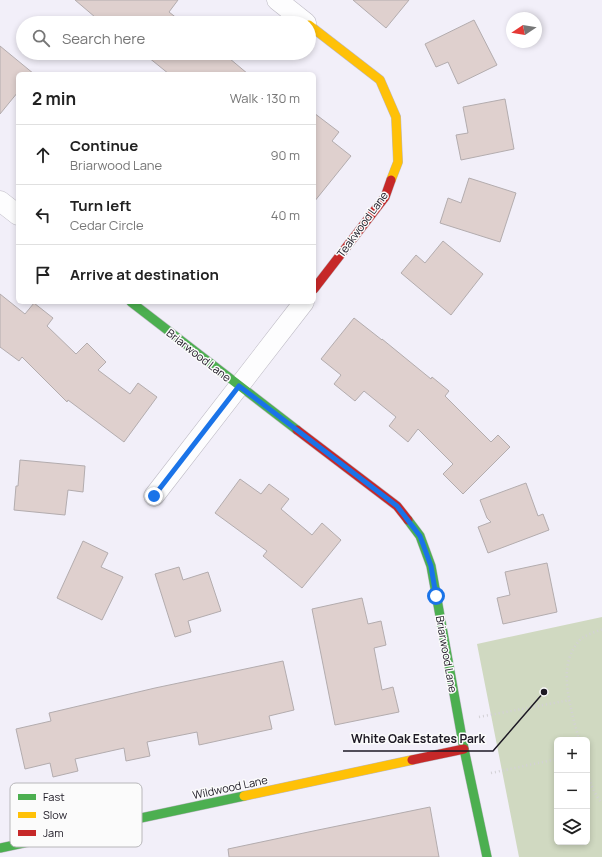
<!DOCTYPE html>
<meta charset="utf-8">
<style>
body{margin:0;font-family:Manrope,sans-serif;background:#f6f6f6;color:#222}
.controls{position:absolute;right:12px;bottom:12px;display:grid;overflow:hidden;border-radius:6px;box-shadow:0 2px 6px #0003}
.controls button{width:36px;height:36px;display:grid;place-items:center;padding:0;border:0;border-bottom:1px solid #e0e0e0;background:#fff;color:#222;font:20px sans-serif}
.compass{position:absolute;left:506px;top:12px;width:36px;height:36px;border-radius:50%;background:#fff;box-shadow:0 2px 6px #0003;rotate:258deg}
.stop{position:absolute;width:12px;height:12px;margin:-9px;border:3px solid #1a73e8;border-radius:50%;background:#fff}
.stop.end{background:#1a73e8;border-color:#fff;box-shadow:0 1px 4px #0008}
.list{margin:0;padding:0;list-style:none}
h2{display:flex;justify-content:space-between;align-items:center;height:52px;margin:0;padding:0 16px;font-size:17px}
h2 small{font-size:13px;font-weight:400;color:#767676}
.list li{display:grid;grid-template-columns:26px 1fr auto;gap:12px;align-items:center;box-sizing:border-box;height:60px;padding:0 16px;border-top:1px solid #e0e0e0}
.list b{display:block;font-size:15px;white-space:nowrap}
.list p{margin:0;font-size:13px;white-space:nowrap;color:#767676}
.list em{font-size:13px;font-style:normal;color:#767676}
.icon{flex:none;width:22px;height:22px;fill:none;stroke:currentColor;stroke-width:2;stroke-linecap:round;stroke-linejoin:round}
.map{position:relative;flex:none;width:602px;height:857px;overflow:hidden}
.search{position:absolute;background:#fff;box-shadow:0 2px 6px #0003;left:16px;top:16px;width:300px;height:44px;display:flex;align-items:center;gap:10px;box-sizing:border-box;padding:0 14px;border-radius:22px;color:#767676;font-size:15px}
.panel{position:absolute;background:#fff;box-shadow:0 2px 6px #0003;left:16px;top:72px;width:300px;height:232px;border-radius:6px}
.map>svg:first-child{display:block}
</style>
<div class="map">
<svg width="602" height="857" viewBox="0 0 602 857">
<rect width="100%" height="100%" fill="#f2eff9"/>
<!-- green -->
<path fill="#d0d9c1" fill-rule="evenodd" d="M602,617v240h-83l-42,-213zM557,740h30v102h-30z"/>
<!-- building -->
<g fill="#dfd0ce" stroke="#b3acae">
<polygon points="75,0 178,0 169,12 183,23 102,23"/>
<polygon points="353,0 409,0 386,28"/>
<polygon points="474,20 497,65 458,84 448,62 436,67 425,44"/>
<polygon points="0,46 34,74 18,74 18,92 0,114"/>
<polygon points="143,53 223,53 248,74 169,74"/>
<polygon points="505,99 514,149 461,160 456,135 468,133 463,107"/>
<polygon points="314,113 339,132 332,141 351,156 314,202"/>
<polygon points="469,178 516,193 500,242 440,223 448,198 461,203"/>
<polygon points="443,241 483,274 451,315 401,273 416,255 425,263"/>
<polygon points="0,294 25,314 34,303 53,318 47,326 76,354 87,343 106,362 98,370 130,394 138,383 157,397 124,442 68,400 67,402 22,357 19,361 0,347"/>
<polygon points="354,318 382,340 382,339 431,379 432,377 449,391 445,396 491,442 498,435 510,447 463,494 443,474 453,464 418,429 408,442 389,426 396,417 364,391 355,401 334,384 341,375 321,359"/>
<polygon points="20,460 85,466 83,492 68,490 65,515 14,510 16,486 18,486"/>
<polygon points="240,479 261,494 269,484 289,499 281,509 312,535 322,523 341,540 302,588 263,556 267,551 215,513"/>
<polygon points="526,483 538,516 543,514 549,530 488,553 478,527 491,522 487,518 480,500"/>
<polygon points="83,541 108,553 101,567 123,577 102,620 57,598"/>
<polygon points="547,563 557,612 503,624 497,598 510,595 505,572"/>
<polygon points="179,567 183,580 208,572 221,611 188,621 191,632 175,637 155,574"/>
<polygon points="362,598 368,624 381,621 386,645 374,648 382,690 393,687 399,712 335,725 312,609"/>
<polygon points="283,661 294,710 269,716 272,729 199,745 197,732 147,742 150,756 126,761 124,748 75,759 78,771 53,777 50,763 25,769 16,729 51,721 49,713 155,688"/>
<polygon points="430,807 439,857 229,857 228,849 318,830"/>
</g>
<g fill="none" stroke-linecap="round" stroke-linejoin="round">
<!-- street casing -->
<g stroke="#bcb9c3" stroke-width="21">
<g id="street">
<polyline points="277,0 306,23"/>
<polyline points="0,201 18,215"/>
<polyline points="154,496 304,302"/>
</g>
</g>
<!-- fast casing -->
<g stroke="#bcb9c3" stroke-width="10">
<g id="fast">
<polyline points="131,302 297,430"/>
<polyline points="408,520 420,536 431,566 464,749 487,857"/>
<polyline points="0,848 244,796"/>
</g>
</g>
<!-- slow casing -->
<g stroke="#bcb9c3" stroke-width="10">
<g id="slow">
<polyline points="309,25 380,80 396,117 398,162 391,180"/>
<polyline points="244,796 412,760"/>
</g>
</g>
<!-- jam casing -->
<g stroke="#bcb9c3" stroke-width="10">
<g id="jam">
<polyline points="314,289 385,197 391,180"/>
<polyline points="297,430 397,506 408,520"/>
<polyline points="412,760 464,749"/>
</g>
</g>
<!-- path -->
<g stroke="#d3d1d6" stroke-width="2.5" stroke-dasharray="1 3" stroke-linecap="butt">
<polyline points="479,717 570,700"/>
<path d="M579,740c-7,-28 -22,-70 -3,-95 2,-3 4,-6 6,-7 6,-4 14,-6 20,-9"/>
<path d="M587,771c3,12 7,23 15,32"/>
<polyline points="491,773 557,759"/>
</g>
<!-- street -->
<use href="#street" stroke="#fdfdfe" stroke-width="20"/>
<!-- fast -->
<use href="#fast" stroke="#4caf50" stroke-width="9"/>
<!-- slow -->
<use href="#slow" stroke="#ffc107" stroke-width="9"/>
<!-- jam -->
<use href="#jam" stroke="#c62828" stroke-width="9"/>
</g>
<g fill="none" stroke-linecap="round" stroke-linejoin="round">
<!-- route -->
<polyline stroke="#1a73e8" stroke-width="5" points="154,496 239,386 397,506 420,536 431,566 436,596"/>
</g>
<g text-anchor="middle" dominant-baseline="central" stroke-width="3" stroke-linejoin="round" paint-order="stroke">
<!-- street labels -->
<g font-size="11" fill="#1d1924" stroke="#fbfbfb">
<text transform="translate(362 224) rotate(-54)">Teakwood Lane</text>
<text transform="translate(199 355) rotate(38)">Briarwood Lane</text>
<text transform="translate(447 654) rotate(80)">Briarwood Lane</text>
<text transform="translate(230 787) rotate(-12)">Wildwood Lane</text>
</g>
</g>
<!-- legend -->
<rect x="10" y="783" width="132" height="64" rx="6" fill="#fbfbfb" stroke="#b8b7ba" stroke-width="1"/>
<rect x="18" y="794" width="18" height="6" fill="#4caf50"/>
<rect x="18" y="812" width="18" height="6" fill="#ffc107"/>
<rect x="18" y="830" width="18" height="6" fill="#c62828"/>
<g font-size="11" fill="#1d1924">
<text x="43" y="801">Fast</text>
<text x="43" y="819">Slow</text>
<text x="43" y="837">Jam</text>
</g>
<!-- callouts -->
<path fill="none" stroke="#1d1924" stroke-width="1.5" d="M544 692L493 751H343"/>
<circle fill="#1d1924" stroke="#fbfbfb" stroke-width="1.5" cx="544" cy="692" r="4"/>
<g font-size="12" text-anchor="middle" font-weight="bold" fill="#1d1924" stroke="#fbfbfb" stroke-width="3" stroke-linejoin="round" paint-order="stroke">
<text x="418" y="743">White Oak Estates Park</text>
</g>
</svg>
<div class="controls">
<button>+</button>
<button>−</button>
<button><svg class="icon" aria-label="layers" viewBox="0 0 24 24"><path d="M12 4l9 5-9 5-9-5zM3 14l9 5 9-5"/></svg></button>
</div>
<svg class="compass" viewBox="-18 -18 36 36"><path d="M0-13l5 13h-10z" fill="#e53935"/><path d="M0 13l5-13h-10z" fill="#767676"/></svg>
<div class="stop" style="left:436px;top:596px"></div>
<div class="stop end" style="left:154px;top:496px"></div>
<div class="search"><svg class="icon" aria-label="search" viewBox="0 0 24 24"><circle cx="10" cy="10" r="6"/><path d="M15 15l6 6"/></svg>Search here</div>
<section class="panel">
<h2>2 min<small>Walk · 130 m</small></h2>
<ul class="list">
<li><svg class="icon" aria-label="ahead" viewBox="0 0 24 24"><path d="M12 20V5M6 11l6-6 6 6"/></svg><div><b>Continue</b><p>Briarwood Lane</p></div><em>90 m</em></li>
<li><svg class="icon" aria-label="left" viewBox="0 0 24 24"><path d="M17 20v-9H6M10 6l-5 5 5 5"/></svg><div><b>Turn left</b><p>Cedar Circle</p></div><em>40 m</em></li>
<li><svg class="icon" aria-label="arrive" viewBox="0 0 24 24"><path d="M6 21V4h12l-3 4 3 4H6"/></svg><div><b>Arrive at destination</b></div></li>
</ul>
</section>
</div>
